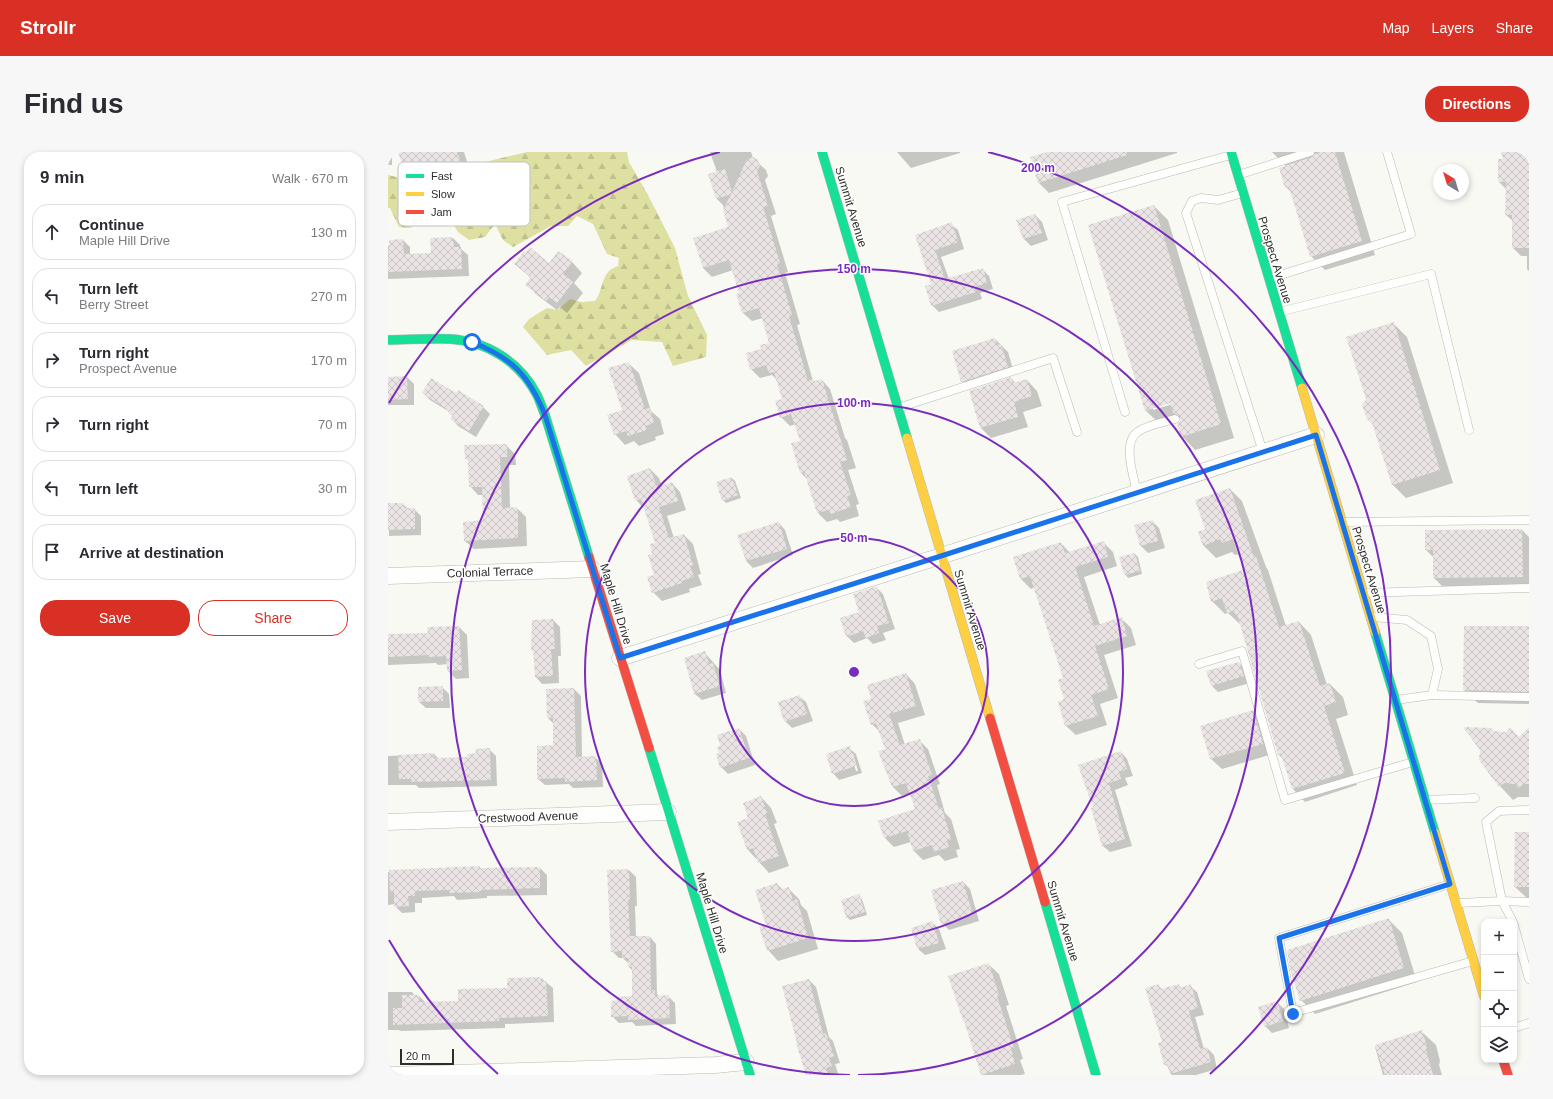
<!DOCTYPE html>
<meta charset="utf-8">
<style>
body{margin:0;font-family:Arial,sans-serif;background:#f7f7f7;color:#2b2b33}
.controls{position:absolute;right:12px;bottom:12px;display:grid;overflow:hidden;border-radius:8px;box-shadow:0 2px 6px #0003}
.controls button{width:36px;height:36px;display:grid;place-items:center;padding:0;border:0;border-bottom:1px solid #e1e1e2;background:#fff;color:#2b2b33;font:20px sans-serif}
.compass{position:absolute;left:1045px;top:12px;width:36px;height:36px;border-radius:50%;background:#fff;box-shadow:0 2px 6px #0003;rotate:322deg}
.scale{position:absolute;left:12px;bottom:10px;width:54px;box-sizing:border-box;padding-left:4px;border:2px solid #2e2f2b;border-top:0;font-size:11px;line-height:14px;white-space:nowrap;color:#2e2f2b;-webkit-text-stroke:3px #fff;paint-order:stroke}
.stop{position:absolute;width:12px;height:12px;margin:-9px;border:3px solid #1a73e8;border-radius:50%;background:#fff}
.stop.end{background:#1a73e8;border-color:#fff;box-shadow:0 1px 4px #0008}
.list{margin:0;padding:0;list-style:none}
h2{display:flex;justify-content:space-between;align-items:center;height:52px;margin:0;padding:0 16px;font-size:17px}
h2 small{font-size:13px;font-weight:400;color:#7c7c81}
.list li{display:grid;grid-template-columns:26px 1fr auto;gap:12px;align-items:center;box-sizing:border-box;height:56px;margin:0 8px 8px;padding:0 8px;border:1px solid #e1e1e2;border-radius:16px}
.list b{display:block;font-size:15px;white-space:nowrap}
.list p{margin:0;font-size:13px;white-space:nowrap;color:#7c7c81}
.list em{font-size:13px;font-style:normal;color:#7c7c81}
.actions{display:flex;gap:8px;padding:12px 16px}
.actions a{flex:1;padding:9px 0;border:1px solid #d93025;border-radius:16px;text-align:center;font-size:14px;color:#d93025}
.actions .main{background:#d93025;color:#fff}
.icon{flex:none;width:22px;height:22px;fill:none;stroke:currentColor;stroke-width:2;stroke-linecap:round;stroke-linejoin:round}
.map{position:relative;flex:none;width:1141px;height:923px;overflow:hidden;border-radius:16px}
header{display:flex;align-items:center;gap:24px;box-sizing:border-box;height:56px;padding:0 20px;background:#d93025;color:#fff}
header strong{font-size:19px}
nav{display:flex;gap:22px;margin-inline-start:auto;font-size:14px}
.intro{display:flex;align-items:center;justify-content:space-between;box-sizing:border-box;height:96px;padding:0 24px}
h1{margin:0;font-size:28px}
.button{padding:10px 18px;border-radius:16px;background:#d93025;color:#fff;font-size:14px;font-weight:700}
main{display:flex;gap:24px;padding:0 24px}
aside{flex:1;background:#fff;border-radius:16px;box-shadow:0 2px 6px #0003}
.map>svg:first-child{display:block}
</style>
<header>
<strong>Strollr</strong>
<nav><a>Map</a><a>Layers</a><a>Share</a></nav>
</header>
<div class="intro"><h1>Find us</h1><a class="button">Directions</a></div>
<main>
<aside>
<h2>9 min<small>Walk · 670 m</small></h2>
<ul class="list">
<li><svg class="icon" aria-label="ahead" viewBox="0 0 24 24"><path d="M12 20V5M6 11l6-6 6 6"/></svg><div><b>Continue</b><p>Maple Hill Drive</p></div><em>130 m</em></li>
<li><svg class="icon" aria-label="left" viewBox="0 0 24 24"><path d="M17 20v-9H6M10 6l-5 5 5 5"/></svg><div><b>Turn left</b><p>Berry Street</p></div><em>270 m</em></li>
<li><svg class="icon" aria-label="right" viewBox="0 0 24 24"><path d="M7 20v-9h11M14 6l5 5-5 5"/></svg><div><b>Turn right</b><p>Prospect Avenue</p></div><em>170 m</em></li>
<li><svg class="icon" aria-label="right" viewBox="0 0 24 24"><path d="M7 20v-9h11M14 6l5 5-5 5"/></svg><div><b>Turn right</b></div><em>70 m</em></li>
<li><svg class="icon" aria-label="left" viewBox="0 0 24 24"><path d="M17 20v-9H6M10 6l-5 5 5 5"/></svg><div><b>Turn left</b></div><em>30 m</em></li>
<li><svg class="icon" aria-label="arrive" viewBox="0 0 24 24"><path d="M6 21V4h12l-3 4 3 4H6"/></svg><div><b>Arrive at destination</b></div></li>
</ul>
<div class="actions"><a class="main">Save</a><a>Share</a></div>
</aside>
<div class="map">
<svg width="1141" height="923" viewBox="0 0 1141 923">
<defs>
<pattern id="forest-firs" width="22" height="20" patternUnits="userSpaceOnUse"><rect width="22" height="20" fill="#dee0a2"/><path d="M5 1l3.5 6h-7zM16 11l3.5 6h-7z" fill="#bfc08c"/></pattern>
<pattern id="building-cross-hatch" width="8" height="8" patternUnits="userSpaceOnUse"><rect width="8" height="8" fill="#ebe4e5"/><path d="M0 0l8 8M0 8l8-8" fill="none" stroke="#cac4c5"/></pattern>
</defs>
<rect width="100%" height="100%" fill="#f8f9f3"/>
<!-- forest -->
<path fill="url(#forest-firs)" d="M139,0h100l2,10 19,33 27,53 13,48 19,39 -1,22 -33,9 -11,-24 -30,-2 -46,26 -15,-16 -24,5 -24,-28 6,-8 18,-11 11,2 12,-11 11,3 14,-1c7,-8 6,-22 14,-30 2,-2 6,-4 9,-5l1,-8 -12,-4 -14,-30 -16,-8 -9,10h-17l-38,21 -10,-7 -8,-16 -10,13 -16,3 -11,-8 -8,-13 -10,-7 -30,16 -11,-1 -9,-19h-2v-33l34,8 29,-3 34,-18z"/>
<!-- shadow -->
<g fill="#0003" fill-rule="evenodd">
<rect x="0" y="0" width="4" height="13"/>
<polygon points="15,0 76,0 84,25 64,32 53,21 28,30 17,20"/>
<polygon points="322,0 363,0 365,6 378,18 380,24 377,28 388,62 383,64 400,120 397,121 412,172 409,173 425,229 427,230 434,228 442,237 457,286 459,288 468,316 460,318 471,352 468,353 471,364 452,370 449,367 439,370 430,361 420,328 413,321 414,289 408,272 402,274 393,265 396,247 390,229 384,223 372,226 363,217 374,197 383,191 375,166 364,169 355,161 352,142 345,118 324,125 315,116 342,76 335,53 328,46 329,20"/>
<polygon points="509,0 572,0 572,1 523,16"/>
<polygon points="662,0 789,0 789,1 661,41 651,31"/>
<polygon points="884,0 956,0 987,103 937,118 923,104 904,41 898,35 898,14"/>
<polygon points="1114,0 1141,0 1141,119 1139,117 1139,104 1133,104 1125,96 1125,69 1118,63 1118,37 1111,30 1116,8"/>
<path d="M766,54l14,14 66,218 -39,12 -13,-14 -1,-16 -1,-2 -20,6 -14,-13zM787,249l1,2 -23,7v-2z"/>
<polygon points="647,63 654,70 660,88 643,94 636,87 630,69"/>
<polygon points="563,72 570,78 576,97 553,105 561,127 594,117 601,124 605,137 592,141 594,147 551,160 544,153 544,132 528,83"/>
<polygon points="65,86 72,93 72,96 80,103 81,124 0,127 0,94 15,88 22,95 22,103 44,102"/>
<polygon points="184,110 194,121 186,131 195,141 179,161 172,155 169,158 149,143 139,133 143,126 127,112"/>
<polygon points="1005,171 1019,185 1065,331 1018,346 1004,332 986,273 980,267 979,247"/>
<polygon points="607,187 620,200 626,221 581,236 574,229"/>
<polygon points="240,211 251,221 263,259 272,267 276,282 267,285 268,288 251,294 246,289 237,293 227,282 235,258"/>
<polygon points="19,225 26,232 26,253 0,253 0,226"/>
<polygon points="623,226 628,232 639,228 649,239 654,254 635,260 640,275 603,286 593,276 582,240"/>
<polygon points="35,241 69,243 95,255 102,262 88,285 70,274 64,267 65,264 60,259 42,248"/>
<polygon points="118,293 127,302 128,313 121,313 122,356 129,356 138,365 139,394 86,397 77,389 96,369 95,343 90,343 82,334 81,310 78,306"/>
<polygon points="262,317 271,326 274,334 284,331 292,340 298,358 279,364 286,386 296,383 305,392 313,422 310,423 314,433 301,437 302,440 274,449 265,440 267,424 266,402 268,391 257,357 248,348"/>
<polygon points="344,326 347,329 353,346 338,351 335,348"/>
<polygon points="842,337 854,349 878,415 880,418 898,474 911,470 923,483 939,533 942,532 955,545 960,563 948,567 969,633 917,650 905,637 895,607 891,603 853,473 840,461 837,462 824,449 857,419 851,402 847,403 844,400 828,406 815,393 818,378"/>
<polygon points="0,352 15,352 20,357 26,357 33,364 33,383 1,384"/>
<polygon points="764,369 771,376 777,396 760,401 753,394 747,374"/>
<polygon points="391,371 397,378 405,403 365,416 358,409 351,383"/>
<polygon points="1134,378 1141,385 1141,438 1060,440 1046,426 1046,406 1038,398"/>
<polygon points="715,390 725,400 729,414 696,425 712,473 733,466 743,476 748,493 716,503 730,546 712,552 719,573 688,583 678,574 671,550 678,548 677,527 647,435 643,437 633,427 626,406 673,391 682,401"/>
<polygon points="747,402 750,405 754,422 740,426 737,422"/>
<polygon points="489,436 495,442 507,477 495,481 498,488 485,492 479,486 466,491 459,484 472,461"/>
<polygon points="165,468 172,475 173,504 170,504 171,531 154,532 148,525 146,500"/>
<polygon points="71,475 79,483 81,526 68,527 60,519 60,512 50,513 48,511 0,513 0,483 41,482"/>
<polygon points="1141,475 1141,552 1090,551 1076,538"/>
<polygon points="317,501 332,518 338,541 314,548 307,542 297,507"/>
<polygon points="851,511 858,518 862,531 830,540 824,534"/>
<polygon points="518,522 527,532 537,563 510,571 517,593 531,588 540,597 552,632 549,633 557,661 563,667 572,697 568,698 570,705 557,709 551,703 535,708 526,699 523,690 506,695 497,686 491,669 528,657 523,641 514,644 505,635 498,597 493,581 484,572 484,548"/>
<polygon points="54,535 61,542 62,556 38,556 31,550"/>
<polygon points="186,537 193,544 194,606 207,605 214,612 215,635 185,636 181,632 157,633 150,627 166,594 166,572 160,566"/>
<polygon points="411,544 418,550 425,569 404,576 397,569"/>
<polygon points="865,559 875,570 885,602 834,617 823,607 814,575"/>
<polygon points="351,577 358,584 367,613 340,622 333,615 333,602"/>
<polygon points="1141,577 1141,645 1130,645 1125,648 1112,634 1092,608 1106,580 1131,586"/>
<path d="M461,596l7,6 6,19 -23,7 -6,-7zM463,602h2l5,17h-2z"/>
<polygon points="101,597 108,604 109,634 31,636 28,633 0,633 0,604 46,602 51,607 80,606"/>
<polygon points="733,600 739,607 745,624 737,626 740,633 727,638 744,694 722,700 715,694 706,656"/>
<polygon points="373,645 383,656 389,671 386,672 401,714 381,721 360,698 362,667"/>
<polygon points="1141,681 1141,748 1127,735"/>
<polygon points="91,715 93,717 152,716 159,723 159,743 99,744 99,746 69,748 66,744 34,746 34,751 27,751 27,760 14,761 7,754 7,752 0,753 0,720"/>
<polygon points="241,718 248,725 249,754 247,754 248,785 262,785 268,792 269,842 271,844 280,844 287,851 288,872 248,874 244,870 231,871 224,864 246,845 245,819 241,815 241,812 235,806 231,806 224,799 220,719"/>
<polygon points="575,730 582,737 591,769 561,778 554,771"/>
<polygon points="389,732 395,738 401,737 411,747 413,753 419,759 430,797 390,809 380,798"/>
<polygon points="471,744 474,747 479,763 462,768 459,765"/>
<polygon points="1000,767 1014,781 1029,830 927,862 913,848"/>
<polygon points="544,770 551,777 558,797 537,803 530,797"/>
<polygon points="600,812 611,822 621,853 618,854 635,907 632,908 637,922 633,923 595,923 578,872 576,869"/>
<polygon points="153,826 165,836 166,870 117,872 117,876 13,879 11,878 0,878 0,840 24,840 27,844 31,844 38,851 71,850"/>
<polygon points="421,828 428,835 441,885 445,889 452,911 447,912 450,921 445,923 418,923 410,891"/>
<polygon points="770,833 775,838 790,833 794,836 802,834 809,840 816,863 807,865 816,897 819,896 826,903 829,917 808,923 784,923 783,922 782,917 777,912"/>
<polygon points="889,850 896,857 901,876 884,881 877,874"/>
<polygon points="1034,880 1048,893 1052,909 1051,913 1054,923 995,923 987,895"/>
</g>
<!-- building -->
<g fill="url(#building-cross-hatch)">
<polygon points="10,0 69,0 75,15 53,23 48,9 17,20"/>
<polygon points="659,0 739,0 739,3 650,31 642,5"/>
<polygon points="933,0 947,0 974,89 922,105 901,35 897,36 891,16 924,5 927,2"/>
<polygon points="1113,0 1141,0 1141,96 1124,96 1124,63 1117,63 1118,30 1110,30 1110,7 1115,7"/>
<polygon points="365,5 370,8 372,14 369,19 380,54 375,55 392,111 389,112 404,163 401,164 420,229 425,227 426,229 434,227 459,308 452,310 463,343 459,344 463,355 443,362 441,358 429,361 416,320 412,321 403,291 412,289 403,262 392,266 387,249 394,247 386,220 381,221 378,213 362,218 358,201 373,197 372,193 381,191 371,156 354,161 348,142 351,141 341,108 315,116 305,86 340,75 335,58 343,42 328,47 320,22 337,17 344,40 359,7"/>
<polygon points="766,53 833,272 793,285 789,272 792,269 792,265 789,262 786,262 782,251 757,259 700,73"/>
<polygon points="647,62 654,81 635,87 628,68"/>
<polygon points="564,70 570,90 547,98 557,127 595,116 599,131 586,135 588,140 543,154 537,134 543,132 527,83"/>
<polygon points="65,85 66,95 73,95 74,117 0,120 1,88 15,87 16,102 43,101 42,86"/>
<polygon points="142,95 161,111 170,99 185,109 175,122 185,130 169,151 161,145 158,149 137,133 143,125 126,112 136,99 138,100"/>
<polygon points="1006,170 1052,318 1004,333 984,271 979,267 974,253 978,247 958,185"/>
<polygon points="607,186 609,193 613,192 620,215 573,230 564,199"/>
<polygon points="241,210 257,257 262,256 266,271 257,274 259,278 240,284 238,279 226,283 219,263 234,258 220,216"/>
<polygon points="19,224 20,247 0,248 0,225"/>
<polygon points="623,225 625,231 639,227 644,244 626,250 630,265 592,276 581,239"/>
<polygon points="43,226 68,241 70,238 96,254 81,279 62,267 65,263 58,258 59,257 34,241"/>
<polygon points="119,292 119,305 112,305 114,356 130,355 130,386 76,389 75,370 95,368 94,335 81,335 80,307 77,307 76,293"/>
<polygon points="262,316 269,335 284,330 290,349 271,355 281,386 296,382 305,413 302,414 306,425 293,429 294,431 264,441 259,425 266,423 260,403 264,402 262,392 267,391 253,347 247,349 239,324"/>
<polygon points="344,325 350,343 334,349 328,330"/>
<polygon points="842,336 866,405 868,404 891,475 911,469 932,534 942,531 948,550 936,554 957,621 904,637 893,602 890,603 849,462 847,462 846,459 839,461 834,446 823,450 818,430 855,418 845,387 834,391 832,387 815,394 810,380 817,377 807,348"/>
<polygon points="0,351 15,351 16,356 27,356 27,377 0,378"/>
<polygon points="765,368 770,389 752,394 746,373"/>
<polygon points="391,370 399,397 358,409 349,383"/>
<polygon points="1134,377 1135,425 1045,426 1045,398 1037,398 1037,378"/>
<polygon points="716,389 720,405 687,415 706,474 734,465 739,484 707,494 721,537 703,543 710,564 677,574 670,550 676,547 670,528 675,526 642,424 632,427 625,405 673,390 677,401"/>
<polygon points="747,401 752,419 736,423 731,405"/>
<polygon points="489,434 501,471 489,474 491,481 478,486 475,479 458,485 452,466 471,460 465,442"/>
<polygon points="165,467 167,497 163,497 165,524 147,525 145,499 143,499 144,468"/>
<polygon points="71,474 74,518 59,519 58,504 41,505 41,503 0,505 0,482 40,481 39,475"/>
<polygon points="1076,474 1141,474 1141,540 1075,538"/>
<polygon points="317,499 321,512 325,511 332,534 306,542 296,506"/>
<polygon points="851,510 856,524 823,534 818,519"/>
<polygon points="518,521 528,554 501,562 512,593 532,587 544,623 540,624 551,657 554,656 563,687 559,689 561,695 546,700 544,693 525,699 519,679 496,686 490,669 527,657 518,631 504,635 490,599 497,597 488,571 483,573 475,549 483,547 479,533"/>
<polygon points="55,534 55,549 30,550 30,535"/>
<polygon points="186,536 188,605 208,604 209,628 177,630 177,626 149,627 149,594 165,593 165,566 159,566 158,537"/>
<polygon points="412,543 419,562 396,570 390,550"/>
<polygon points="865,558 875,592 822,607 812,574"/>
<polygon points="1075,575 1103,576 1106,579 1118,580 1122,575 1131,585 1141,575 1141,632 1135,632 1131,636 1127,632 1116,631 1111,635 1091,608 1092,598"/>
<polygon points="351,576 361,606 332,616 328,602 331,601 329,595 332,594 329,583"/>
<polygon points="462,594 468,614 444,622 438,602"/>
<polygon points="102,596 103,628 24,630 23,627 11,627 10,603 46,601 46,606 79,605 79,602 88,601 87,597"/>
<polygon points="733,599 739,617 731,620 733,627 721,631 737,687 714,694 703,656 705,656 690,613"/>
<polygon points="373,644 379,661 377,662 391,704 370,711 365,696 359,698 349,670 360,666 355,651"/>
<polygon points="1127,680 1141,680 1141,735 1126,735"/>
<polygon points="92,714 92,716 152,715 152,736 93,738 93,740 62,741 61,738 27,739 27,744 20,744 21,754 6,755 6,739 2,740 1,718"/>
<polygon points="241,717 242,747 240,748 242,784 262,784 263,838 267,838 267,844 281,843 282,866 240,868 240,864 223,865 223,849 229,848 229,845 244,844 244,815 240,815 240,806 234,806 234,799 223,800 219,718"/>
<polygon points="575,729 585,763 553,772 543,738"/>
<polygon points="389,731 391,738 401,735 405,749 409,747 420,786 379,799 371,775 378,773 367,738"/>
<polygon points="471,742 477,760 458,766 453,748"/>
<polygon points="1001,766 1016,816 912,849 902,817 899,798"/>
<polygon points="545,769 551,791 529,797 523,776"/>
<polygon points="601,811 611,843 609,844 626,896 623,897 627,912 593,923 576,869 575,869 560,824"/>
<polygon points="153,825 153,829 158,829 160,864 111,866 111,869 5,873 5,856 14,856 14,843 31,843 31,850 70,849 70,837 119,836 119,826"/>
<polygon points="421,827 435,882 438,881 446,904 441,906 444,914 438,916 440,923 418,923 408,891 409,891 394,834"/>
<polygon points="771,832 772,837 791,832 792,836 803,832 810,856 801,859 812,897 819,895 823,910 782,922 779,912 776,913 770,891 774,890 757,836"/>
<polygon points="889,849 895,869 876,875 870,855"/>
<polygon points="1034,878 1039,895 1038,898 1045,923 997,923 987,893"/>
</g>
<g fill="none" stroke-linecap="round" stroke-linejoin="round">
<!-- lane casing -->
<g stroke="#b9b9b5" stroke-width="9">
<g id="lane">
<polyline points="0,1 2,0"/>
<polyline points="850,23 922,0"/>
<polyline points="855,41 830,48 813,46 804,49 798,61 875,300"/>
<polyline points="883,126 1023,82 999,0"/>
<polyline points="891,160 1043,122 1081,278"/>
<polyline points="510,256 665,206 689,280"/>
<polyline points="737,260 674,50 843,3"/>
<path d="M749,341c-3,-16 -16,-52 2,-62 9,-6 26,-9 36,-12"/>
<polyline points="956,370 1141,368"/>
<polyline points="976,441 1141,436"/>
<polyline points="985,465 1019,468 1043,484 1050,517 1044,543 1008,548"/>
<polyline points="811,512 854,499 897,648 1025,610"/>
<polyline points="1044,543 1141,545"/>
<polyline points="1038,648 1087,646"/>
<polyline points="1062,732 891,786 905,861 1085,809"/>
<polyline points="1070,751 1114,749 1141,750"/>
<polyline points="1125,770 1114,749 1098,670 1111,659 1141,658"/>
<polyline points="1126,773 1141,827"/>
<polyline points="1126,876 1141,871"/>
</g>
</g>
<!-- street casing -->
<g stroke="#b9b9b5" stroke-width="17">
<g id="street">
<polyline points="0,424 204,417"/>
<polyline points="232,506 553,404 928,283"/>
<polyline points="0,670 280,660"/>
<polyline points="4,923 327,913 358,910"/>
</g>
</g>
<!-- fast casing -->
<g stroke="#b9b9b5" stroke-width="10">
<g id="fast">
<polyline points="434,0 519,286"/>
<polyline points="843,0 914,236"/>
<path d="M0,188c21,0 41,-2 62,-1 37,2 70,23 87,56 3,6 5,13 8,20l44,142"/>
<polyline points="987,480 1047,681"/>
<polyline points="261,596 362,923"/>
<polyline points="657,750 708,923"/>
</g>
</g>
<!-- slow casing -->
<g stroke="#b9b9b5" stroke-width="10">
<g id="slow">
<polyline points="914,236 987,480"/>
<polyline points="519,286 602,566"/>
<polyline points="1047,681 1096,844"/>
</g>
</g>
<!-- jam casing -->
<g stroke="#b9b9b5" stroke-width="10">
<g id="jam">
<polyline points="201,405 261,596"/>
<polyline points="602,566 657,750"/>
<polyline points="1115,908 1120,923"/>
</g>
</g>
<!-- lane -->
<use href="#lane" stroke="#fefefd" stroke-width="8"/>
<!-- street -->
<use href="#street" stroke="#fefefd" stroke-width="16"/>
<!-- fast -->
<use href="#fast" stroke="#16e098" stroke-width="9"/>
<!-- slow -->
<use href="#slow" stroke="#ffcf43" stroke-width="9"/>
<!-- jam -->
<use href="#jam" stroke="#f24e42" stroke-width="9"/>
</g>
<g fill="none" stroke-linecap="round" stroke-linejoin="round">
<!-- route -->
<path stroke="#1a73e8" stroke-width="5" d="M84,190c40,16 57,33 73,73l75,243 321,-102 375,-121 134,449 -171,54 14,76"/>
</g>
<!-- distance rings -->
<g fill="none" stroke="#7b2cbf" stroke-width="2">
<circle cx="466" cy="520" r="134"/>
<circle cx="466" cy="520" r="269"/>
<path d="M462 923A403 403 0 1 1 470 923"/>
<path d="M110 922A537 537 0 0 1 1 788M1 251A537 537 0 0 1 332 0M600 0A537 537 0 0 1 822 922"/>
</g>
<g text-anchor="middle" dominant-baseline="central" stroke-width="3" stroke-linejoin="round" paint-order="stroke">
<!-- street labels -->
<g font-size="12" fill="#2e2f2b" stroke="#fff">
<text transform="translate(463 55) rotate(73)">Summit Avenue</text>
<text transform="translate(887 108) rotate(73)">Prospect Avenue</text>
<text transform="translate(981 418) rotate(73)">Prospect Avenue</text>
<text transform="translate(102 420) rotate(-2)">Colonial Terrace</text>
<text transform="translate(228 452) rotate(73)">Maple Hill Drive</text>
<text transform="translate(582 458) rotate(73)">Summit Avenue</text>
<text transform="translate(140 665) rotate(-2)">Crestwood Avenue</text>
<text transform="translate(324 761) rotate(73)">Maple Hill Drive</text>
<text transform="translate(675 769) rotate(73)">Summit Avenue</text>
</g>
</g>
<!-- legend -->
<rect x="10" y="10" width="132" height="64" rx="6" fill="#fff" stroke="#c0c1bf" stroke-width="1"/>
<rect x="18" y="22" width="18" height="4" fill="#16e098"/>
<rect x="18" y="40" width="18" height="4" fill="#ffcf43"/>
<rect x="18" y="58" width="18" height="4" fill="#f24e42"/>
<g font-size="11" fill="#2e2f2b">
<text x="43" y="28">Fast</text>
<text x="43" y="46">Slow</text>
<text x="43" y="64">Jam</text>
</g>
<circle cx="466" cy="520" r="6" fill="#7b2cbf" stroke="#fff" stroke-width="2"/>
<g font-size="12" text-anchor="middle" font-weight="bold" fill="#7b2cbf" stroke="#fff" stroke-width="3" stroke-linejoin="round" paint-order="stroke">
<text x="650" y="20">200 m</text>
<text x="466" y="121">150 m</text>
<text x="466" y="255">100 m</text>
<text x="466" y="390">50 m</text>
</g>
</svg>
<div class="controls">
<button>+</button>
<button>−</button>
<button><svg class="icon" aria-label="locate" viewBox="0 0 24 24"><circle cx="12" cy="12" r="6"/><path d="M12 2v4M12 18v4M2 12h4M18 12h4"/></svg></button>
<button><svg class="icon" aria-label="layers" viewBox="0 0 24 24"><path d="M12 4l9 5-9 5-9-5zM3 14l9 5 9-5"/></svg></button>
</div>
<svg class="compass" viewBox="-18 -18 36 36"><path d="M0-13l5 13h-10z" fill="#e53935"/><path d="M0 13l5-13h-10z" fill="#7c7c81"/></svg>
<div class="scale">20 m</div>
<div class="stop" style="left:84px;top:190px"></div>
<div class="stop end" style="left:905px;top:862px"></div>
</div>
</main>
